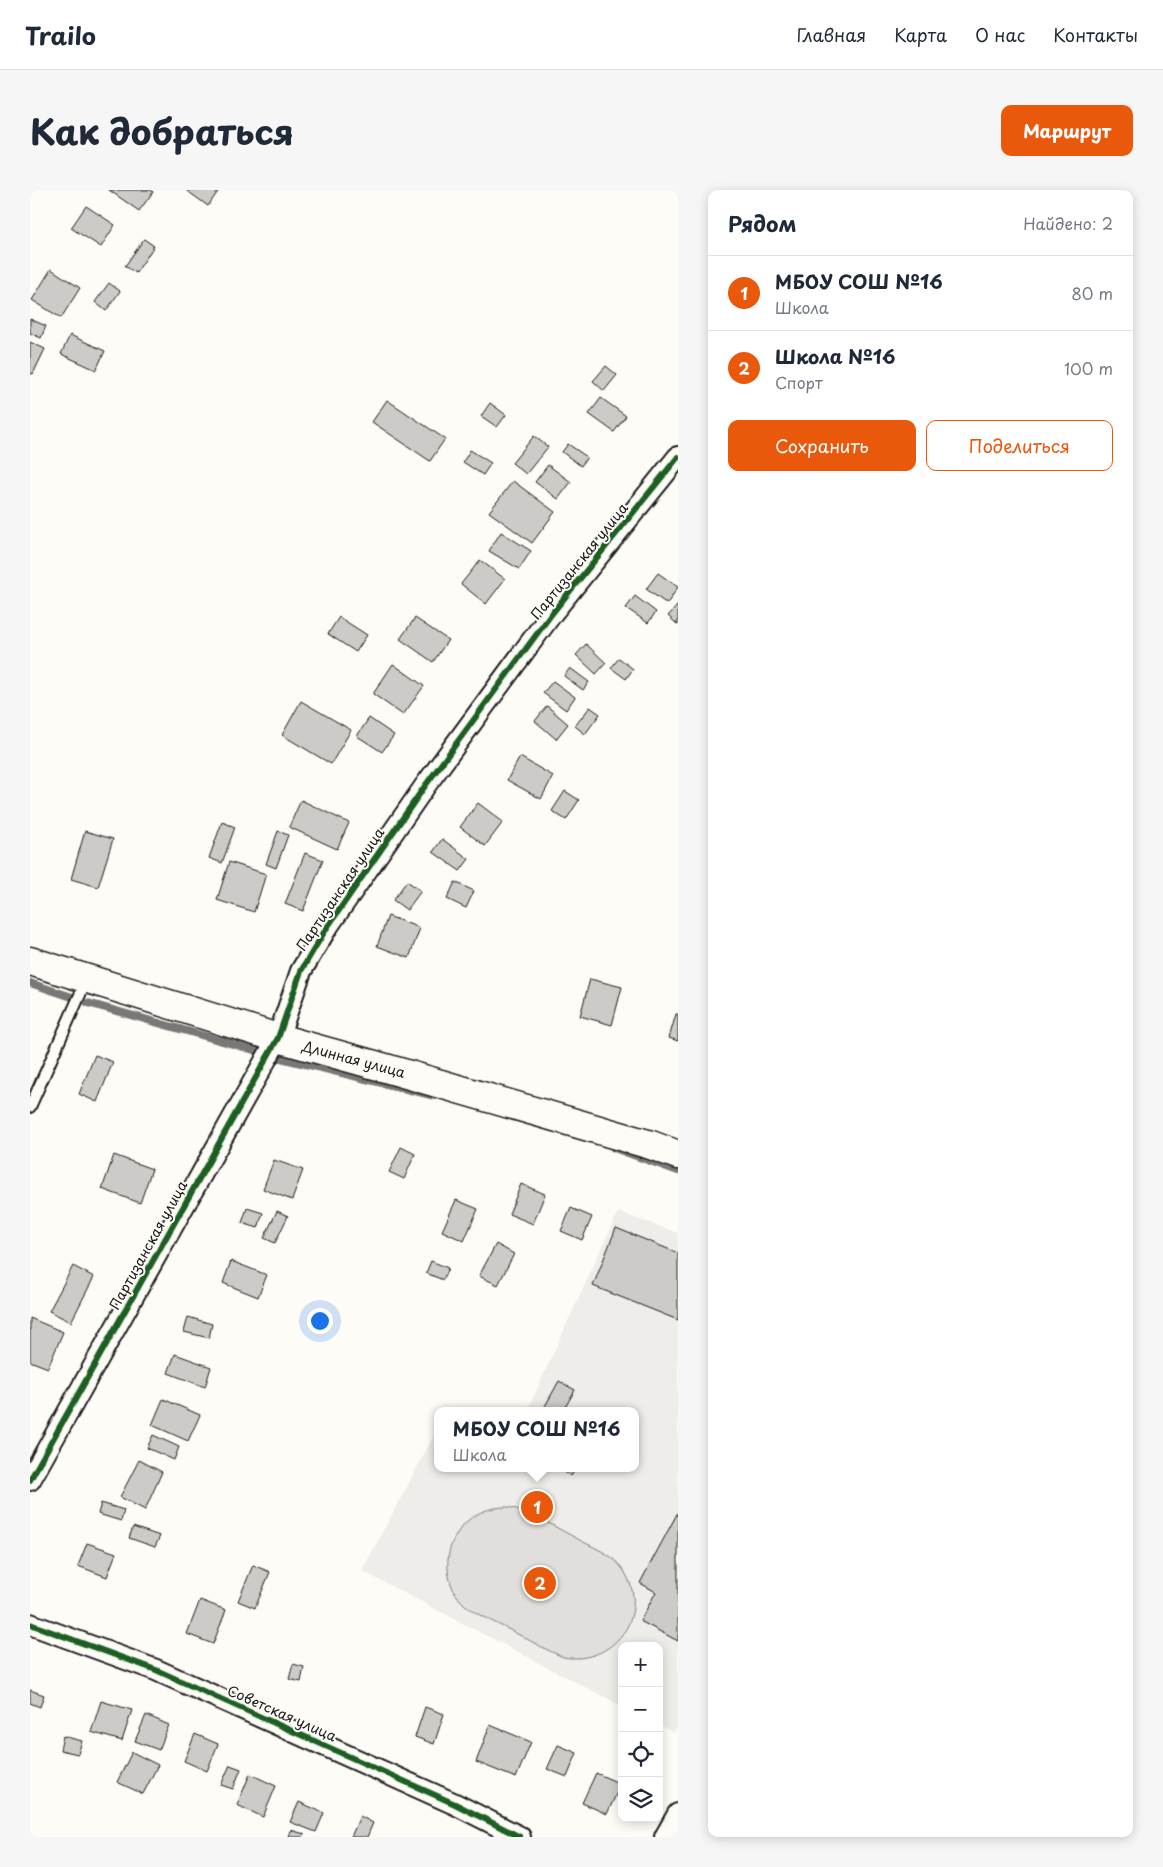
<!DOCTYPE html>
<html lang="ru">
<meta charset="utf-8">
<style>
body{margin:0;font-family:"Playpen Sans",sans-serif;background:#f6f6f7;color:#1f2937}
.controls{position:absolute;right:15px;bottom:15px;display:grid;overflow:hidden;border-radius:10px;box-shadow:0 2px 12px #0003}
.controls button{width:45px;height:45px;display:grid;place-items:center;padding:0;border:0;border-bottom:1px solid #e0e1e3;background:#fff;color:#1f2937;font:25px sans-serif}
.you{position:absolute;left:289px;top:1130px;width:18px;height:18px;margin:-12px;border:4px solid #fff;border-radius:50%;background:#1a73e8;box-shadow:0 0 0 8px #1a73e833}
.badge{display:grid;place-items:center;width:32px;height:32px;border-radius:50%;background:#ea580c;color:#fff;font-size:16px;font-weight:700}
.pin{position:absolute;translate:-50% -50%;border:2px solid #fff;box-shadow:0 1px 5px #0006}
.popup{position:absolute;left:404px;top:1217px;width:205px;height:65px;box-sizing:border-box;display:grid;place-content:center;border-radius:10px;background:#fff;filter:drop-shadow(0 1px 4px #0005);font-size:16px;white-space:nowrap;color:#747a83}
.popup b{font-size:19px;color:#1f2937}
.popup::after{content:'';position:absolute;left:50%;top:100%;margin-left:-10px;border:10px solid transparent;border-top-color:#fff}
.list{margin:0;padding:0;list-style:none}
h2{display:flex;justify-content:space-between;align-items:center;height:65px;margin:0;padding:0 20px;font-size:21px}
h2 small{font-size:16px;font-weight:400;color:#747a83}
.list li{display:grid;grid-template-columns:32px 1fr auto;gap:15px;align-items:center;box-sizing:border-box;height:75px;padding:0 20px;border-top:1px solid #e0e1e3}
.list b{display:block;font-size:19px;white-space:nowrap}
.list p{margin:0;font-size:16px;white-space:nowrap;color:#747a83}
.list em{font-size:16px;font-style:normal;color:#747a83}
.actions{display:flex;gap:10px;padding:15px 20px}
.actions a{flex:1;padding:11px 0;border:1px solid #ea580c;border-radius:10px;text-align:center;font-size:18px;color:#ea580c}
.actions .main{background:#ea580c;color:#fff}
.icon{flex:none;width:28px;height:28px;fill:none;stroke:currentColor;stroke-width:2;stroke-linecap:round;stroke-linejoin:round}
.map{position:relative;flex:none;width:648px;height:1647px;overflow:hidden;border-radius:10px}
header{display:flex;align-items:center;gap:30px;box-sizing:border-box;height:70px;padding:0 25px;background:#fff;border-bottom:1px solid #e0e1e3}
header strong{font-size:24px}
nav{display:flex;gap:28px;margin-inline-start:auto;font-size:18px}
.intro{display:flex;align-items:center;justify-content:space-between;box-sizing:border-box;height:120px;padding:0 30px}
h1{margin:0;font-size:35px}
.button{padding:12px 22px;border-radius:10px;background:#ea580c;color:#fff;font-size:18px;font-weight:700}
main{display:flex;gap:30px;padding:0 30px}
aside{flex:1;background:#fff;border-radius:10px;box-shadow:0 2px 12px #0003}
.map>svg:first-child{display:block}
</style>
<header>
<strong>Trailo</strong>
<nav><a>Главная</a><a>Карта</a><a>О нас</a><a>Контакты</a></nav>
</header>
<div class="intro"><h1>Как добраться</h1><a class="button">Маршрут</a></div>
<main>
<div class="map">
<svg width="648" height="1647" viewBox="0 0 648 1647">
<rect width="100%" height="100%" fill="#fdfcf7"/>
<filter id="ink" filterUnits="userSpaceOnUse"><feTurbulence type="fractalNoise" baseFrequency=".02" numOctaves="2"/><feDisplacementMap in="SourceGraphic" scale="10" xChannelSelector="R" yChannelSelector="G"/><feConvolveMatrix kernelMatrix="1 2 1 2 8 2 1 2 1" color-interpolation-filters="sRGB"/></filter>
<g filter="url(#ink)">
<!-- built -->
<polygon fill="#eeede9" points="588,1022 648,1043 648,1536 644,1543 629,1535 629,1456 592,1456 592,1516 332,1381 408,1238 408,1278 606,1278 606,1221 497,1221"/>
<!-- pitch -->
<path fill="#e0dfdb" stroke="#7e7e7c" d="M478,1317c23,4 45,19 66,30 12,7 26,12 37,20 5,4 10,9 13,14 28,44 -11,95 -61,86 -17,-7 -34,-17 -51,-26 -16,-8 -34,-15 -47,-26 -20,-18 -22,-49 -9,-70 12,-20 30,-28 52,-28z"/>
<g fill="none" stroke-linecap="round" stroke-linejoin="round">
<!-- stream -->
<g stroke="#797876" stroke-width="8">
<polyline points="0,793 42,807"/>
<polyline points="58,813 231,862"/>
<polyline points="251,868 405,906"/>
<polyline points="584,958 648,981"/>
</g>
</g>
<!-- building -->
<g fill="#cccbc8" stroke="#1c1c1c">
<polygon points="79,0 121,0 123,2 109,21"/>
<polygon points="156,0 189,0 178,16"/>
<polygon points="56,16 85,35 71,57 41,38"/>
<polygon points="114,49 124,56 106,83 95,76"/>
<polygon points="21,79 50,98 31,128 2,110"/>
<polygon points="79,93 90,101 76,121 65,112"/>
<polygon points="0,129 16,136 11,148 0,143"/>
<polygon points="40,145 75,161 66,180 31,164"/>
<polygon points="0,152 15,159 3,184 0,183"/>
<polygon points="576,176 587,185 574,201 563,191"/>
<polygon points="571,208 596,226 584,242 559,224"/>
<polygon points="357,210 415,249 400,271 342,232"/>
<polygon points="460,213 476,225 467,237 451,226"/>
<polygon points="504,246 518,257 496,284 482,273"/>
<polygon points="538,254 557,267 551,276 532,262"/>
<polygon points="440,260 461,273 453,285 433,272"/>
<polygon points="518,275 541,292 528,309 505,292"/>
<polygon points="483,291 525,322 502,353 459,322"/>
<polygon points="471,342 501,361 489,379 459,361"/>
<polygon points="450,370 475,389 456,414 431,394"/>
<polygon points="628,383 648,397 637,414 616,399"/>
<polygon points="605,406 626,422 618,433 596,418"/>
<polygon points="648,415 648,435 638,426"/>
<polygon points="309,427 337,445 326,462 298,444"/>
<polygon points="385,428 418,450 403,472 370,449"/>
<polygon points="556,454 576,473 566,484 546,465"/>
<polygon points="589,468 603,479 596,489 581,478"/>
<polygon points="363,474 394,496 373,525 343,504"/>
<polygon points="540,478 559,492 553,500 534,486"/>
<polygon points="523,491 545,507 536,520 513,503"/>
<polygon points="271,511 321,540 301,574 252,545"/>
<polygon points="517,516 538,534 526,549 505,531"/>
<polygon points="560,517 570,524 555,544 545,536"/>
<polygon points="339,528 364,545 352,562 327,546"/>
<polygon points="490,567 523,586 511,609 477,590"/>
<polygon points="535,601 549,610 536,630 522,621"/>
<polygon points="271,610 319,633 307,659 259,637"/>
<polygon points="448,613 473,632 455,656 430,637"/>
<polygon points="192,632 205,637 192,673 179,668"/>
<polygon points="55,641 83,649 68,697 41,689"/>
<polygon points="248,641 258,645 246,678 236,674"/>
<polygon points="412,649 439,669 430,681 403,662"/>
<polygon points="275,663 293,670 273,721 255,714"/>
<polygon points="199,672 236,684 224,722 187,710"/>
<polygon points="377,691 391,701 377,720 363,710"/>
<polygon points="425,692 444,701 436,718 417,709"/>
<polygon points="358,726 390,738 379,768 347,756"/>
<polygon points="560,789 592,797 582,835 550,826"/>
<polygon points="646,824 648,824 648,851 639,848"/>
<polygon points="65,865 83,872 67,912 49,904"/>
<polygon points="371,957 385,964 374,989 359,982"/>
<polygon points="84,965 122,979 110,1013 72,999"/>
<polygon points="244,970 273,980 262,1010 233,999"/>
<polygon points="491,994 515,1004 503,1034 479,1024"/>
<polygon points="426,1010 448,1019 434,1051 412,1041"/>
<polygon points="217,1018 233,1023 228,1038 212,1033"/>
<polygon points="541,1018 562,1027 552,1050 531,1041"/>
<polygon points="247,1021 258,1026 245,1053 234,1048"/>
<polygon points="586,1038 648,1063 648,1130 563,1096"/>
<polygon points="466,1054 484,1064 468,1095 449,1086"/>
<polygon points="201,1071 237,1085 228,1107 193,1093"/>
<polygon points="401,1071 418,1078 413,1090 396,1083"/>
<polygon points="43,1076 64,1087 41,1132 19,1121"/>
<polygon points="158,1127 182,1134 179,1148 154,1142"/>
<polygon points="0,1128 33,1142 18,1178 0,1171"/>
<polygon points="145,1164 181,1177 175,1197 138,1183"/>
<polygon points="529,1191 545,1200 533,1221 520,1221 514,1218"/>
<polygon points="133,1209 170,1225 158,1251 122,1235"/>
<polygon points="123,1245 149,1257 144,1270 117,1258"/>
<polygon points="109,1270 132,1282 115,1320 90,1307"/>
<polygon points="528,1278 546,1278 541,1286"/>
<polygon points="71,1313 94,1320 91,1331 68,1324"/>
<polygon points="648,1322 648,1451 610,1431 626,1402 610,1393"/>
<polygon points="103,1337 130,1346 125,1357 99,1348"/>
<polygon points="57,1353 86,1363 77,1387 48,1376"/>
<polygon points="223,1375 240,1382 225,1418 208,1411"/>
<polygon points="170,1410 196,1420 183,1454 157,1444"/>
<polygon points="263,1474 274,1477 271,1492 259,1489"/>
<polygon points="0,1500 14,1505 10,1517 0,1513"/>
<polygon points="71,1511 102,1520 92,1551 61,1542"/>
<polygon points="395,1517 414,1524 404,1554 385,1547"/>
<polygon points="116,1525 139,1535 129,1560 105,1551"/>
<polygon points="460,1535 501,1552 486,1588 446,1572"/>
<polygon points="165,1544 188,1554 177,1581 154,1571"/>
<polygon points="33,1546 52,1551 48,1564 30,1560"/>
<polygon points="528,1555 547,1563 537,1587 517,1579"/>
<polygon points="102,1562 128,1575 113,1604 87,1592"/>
<polygon points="200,1575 211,1579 203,1599 191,1595"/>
<polygon points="566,1583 591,1594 577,1624 552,1613"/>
<polygon points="220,1584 246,1596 233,1627 207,1615"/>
<polygon points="269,1612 294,1623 286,1642 260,1632"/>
<polygon points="330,1626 343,1633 337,1647 321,1647"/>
<polygon points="261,1640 274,1644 273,1647 259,1647"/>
</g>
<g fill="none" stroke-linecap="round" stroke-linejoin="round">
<!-- service casing -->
<g stroke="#1c1c1c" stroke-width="14">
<polyline id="service" points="0,917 57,789"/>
</g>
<!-- minor casing -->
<g stroke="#1c1c1c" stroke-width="24">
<g id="minor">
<polyline points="0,1290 248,848 271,781 296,739 395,596 523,422 648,267"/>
<polyline points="0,1434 126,1480 425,1614 490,1647"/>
<polyline points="635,1647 648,1624"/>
</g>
</g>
<!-- secondary casing -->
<g stroke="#1c1c1c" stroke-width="31">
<polyline id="secondary" points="0,771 248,848 352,877 621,955 648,965"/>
</g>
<!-- service -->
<use href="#service" stroke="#fdfcf7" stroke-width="10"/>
<!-- minor -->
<use href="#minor" stroke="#fdfcf7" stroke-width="20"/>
<!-- secondary -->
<use href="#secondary" stroke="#fdfcf7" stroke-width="28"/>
<!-- cycleway casing -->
<g stroke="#fdfcf7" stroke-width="9">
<g id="cycleway">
<polyline points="0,1290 248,848 271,781 296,739 395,596 523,422 648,267"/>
<polyline points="0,1434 126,1480 425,1614 490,1647"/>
</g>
</g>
<!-- cycleway -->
<use href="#cycleway" stroke="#1b5e20" stroke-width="6"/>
</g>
</g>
<g text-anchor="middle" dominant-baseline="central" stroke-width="4" stroke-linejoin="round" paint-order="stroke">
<!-- street labels -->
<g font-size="14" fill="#1c1c1c" stroke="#fdfcf7">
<text transform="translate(549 371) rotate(-51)">Партизанская улица</text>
<text transform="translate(310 699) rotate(-56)">Партизанская улица</text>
<text transform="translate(324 869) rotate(15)">Длинная улица</text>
<text transform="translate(118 1055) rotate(-61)">Партизанская улица</text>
<text transform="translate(252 1523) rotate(24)">Советская улица</text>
</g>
</g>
</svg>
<div class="controls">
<button>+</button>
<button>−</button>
<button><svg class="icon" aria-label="locate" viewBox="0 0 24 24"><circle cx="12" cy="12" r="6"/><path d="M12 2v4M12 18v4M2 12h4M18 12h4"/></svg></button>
<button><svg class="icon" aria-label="layers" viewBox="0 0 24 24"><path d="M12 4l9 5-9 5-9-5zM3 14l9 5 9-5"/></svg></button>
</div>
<div class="you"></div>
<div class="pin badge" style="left:507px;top:1317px">1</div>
<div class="popup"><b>МБОУ СОШ №16</b>Школа</div>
<div class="pin badge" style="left:510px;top:1393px">2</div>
</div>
<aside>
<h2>Рядом<small>Найдено: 2</small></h2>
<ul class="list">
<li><span class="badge">1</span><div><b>МБОУ СОШ №16</b><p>Школа</p></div><em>80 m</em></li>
<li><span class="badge">2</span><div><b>Школа №16</b><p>Спорт</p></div><em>100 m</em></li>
</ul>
<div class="actions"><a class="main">Сохранить</a><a>Поделиться</a></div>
</aside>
</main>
